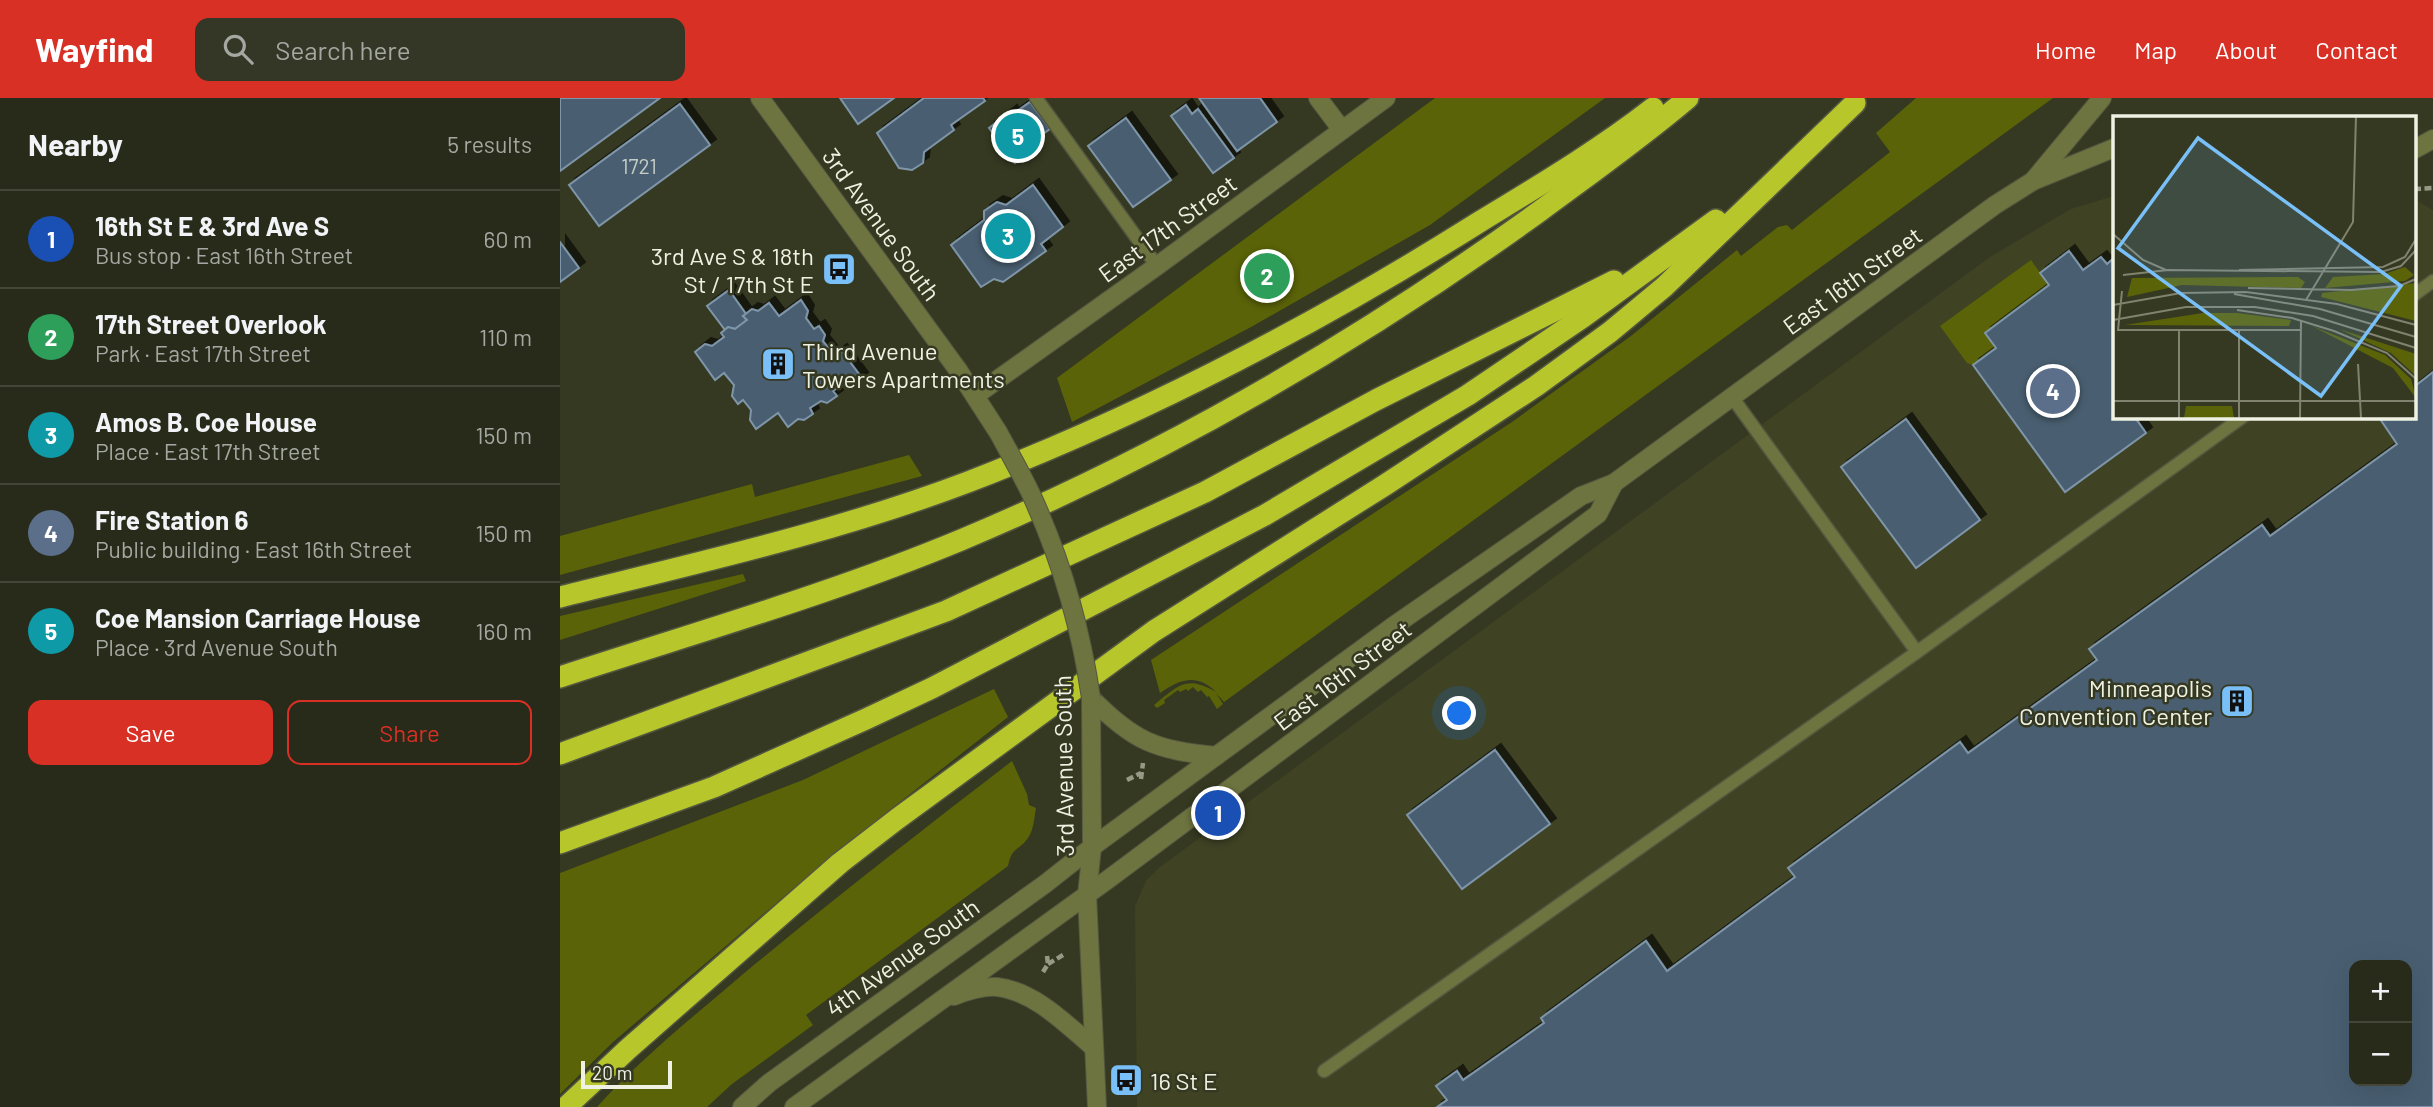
<!DOCTYPE html>
<meta charset="utf-8">
<style>
body{margin:0;font-family:Barlow,sans-serif;background:#343726;color:#f1f3f6}
.controls{position:absolute;right:21px;bottom:21px;display:grid;overflow:hidden;border-radius:14px;box-shadow:0 7px 28px #0002}
.controls button{width:63px;height:63px;display:grid;place-items:center;padding:0;border:0;border-bottom:2px solid #444738;background:#282b19;color:#f1f3f6;font:35px sans-serif}
.scale{position:absolute;left:21px;bottom:18px;width:91px;box-sizing:border-box;padding-left:7px;border:4px solid #eff2e3;border-top:0;font-size:19px;line-height:24px;white-space:nowrap;color:#eff2e3;-webkit-text-stroke:5px #363921;paint-order:stroke}
.you{position:absolute;left:900px;top:616px;width:24px;height:24px;margin:-18px;border:5px solid #fff;border-radius:50%;background:#1a73e8;box-shadow:0 0 0 10px #1a73e833}
.badge{display:grid;place-items:center;width:46px;height:46px;border-radius:50%;background:#d93025;color:#fff;font-size:23px;font-weight:700}
.pin{position:absolute;translate:-50% -50%;border:4px solid #fff;box-shadow:0 2px 7px #0006}
.list{margin:0;padding:0;list-style:none}
h2{display:flex;justify-content:space-between;align-items:center;height:91px;margin:0;padding:0 28px;font-size:30px}
h2 small{font-size:23px;font-weight:400;color:#a5a7a2}
.list li{display:grid;grid-template-columns:46px 1fr auto;gap:21px;align-items:center;box-sizing:border-box;height:98px;padding:0 28px;border-top:2px solid #444738}
.list b{display:block;font-size:26px;white-space:nowrap}
.list p{margin:0;font-size:23px;white-space:nowrap;color:#a5a7a2}
.list em{font-size:23px;font-style:normal;color:#a5a7a2}
.actions{display:flex;gap:14px;padding:21px 28px}
.actions a{flex:1;padding:16px 0;border:2px solid #d93025;border-radius:14px;text-align:center;font-size:24px;color:#d93025}
.actions .main{background:#d93025;color:#fff}
.icon{flex:none;width:38px;height:38px;fill:none;stroke:currentColor;stroke-width:2;stroke-linecap:round;stroke-linejoin:round}
.map{position:relative;flex:none;width:1873px;height:1009px;overflow:hidden}
header{display:flex;align-items:center;gap:42px;box-sizing:border-box;height:98px;padding:0 35px;background:#d93025;color:#fff}
header strong{font-size:33px}
nav{display:flex;gap:38px;margin-inline-start:auto;font-size:24px}
.search{width:490px;height:63px;background:#343726;display:flex;align-items:center;gap:18px;box-sizing:border-box;padding:0 24px;border-radius:14px;color:#a5a7a2;font-size:26px}
main{display:flex}
aside{flex:1;background:#282b19}
.map>svg:first-child{display:block}
</style>
<header>
<strong>Wayfind</strong>
<div class="search"><svg class="icon" aria-label="search" viewBox="0 0 24 24"><circle cx="10" cy="10" r="6"/><path d="M15 15l6 6"/></svg>Search here</div>
<nav><a>Home</a><a>Map</a><a>About</a><a>Contact</a></nav>
</header>
<main>
<aside>
<h2>Nearby<small>5 results</small></h2>
<ul class="list">
<li><span class="badge" style="background:#1a4fb4">1</span><div><b>16th St E &amp; 3rd Ave S</b><p>Bus stop · East 16th Street</p></div><em>60 m</em></li>
<li><span class="badge" style="background:#2e9e5b">2</span><div><b>17th Street Overlook</b><p>Park · East 17th Street</p></div><em>110 m</em></li>
<li><span class="badge" style="background:#0f9aa8">3</span><div><b>Amos B. Coe House</b><p>Place · East 17th Street</p></div><em>150 m</em></li>
<li><span class="badge" style="background:#5c6f8a">4</span><div><b>Fire Station 6</b><p>Public building · East 16th Street</p></div><em>150 m</em></li>
<li><span class="badge" style="background:#0f9aa8">5</span><div><b>Coe Mansion Carriage House</b><p>Place · 3rd Avenue South</p></div><em>160 m</em></li>
</ul>
<div class="actions"><a class="main">Save</a><a>Share</a></div>
</aside>
<div class="map">
<svg width="1873" height="1009" viewBox="0 0 1873 1009">
<defs>
<filter id="shadow"><feDropShadow dx="6" dy="-6" stdDeviation="0" flood-color="#0009"/></filter>
</defs>
<rect width="100%" height="100%" fill="#363921"/>
<!-- built -->
<path fill="#3f4324" fill-rule="evenodd" d="M1554,98v220h300v-217l19,11v897h-1296l-2,-201 11,-25 14,-14 830,-610 81,-48zM1794,867h53v116h-53z"/>
<!-- green -->
<g fill="#5b6308">
<polygon points="875,0 1045,0 870,127 691,229 512,324 497,280"/>
<path d="M1356,0h137l-829,604 -8,-9 7,11 -6,5 -8,-13 -2,1 -6,-7 -3,2 -5,-5 -5,4 -2,-2 -6,3 -2,-2 -14,10 1,3 -8,5 -3,-3c25,-20 32,-30 62,-13 -19,-19 -36,-13 -56,1l-9,-33 361,-238 119,-86 106,-86 4,6 37,-29 9,-2 5,5 98,-78 -14,-19z"/>
<polygon points="1471,162 1489,187 1425,234 1436,250 1413,267 1407,265 1380,228"/>
<polygon points="349,357 362,378 0,477 0,438 192,386 195,399"/>
<polygon points="183,476 186,483 0,542 0,518"/>
<polygon points="434,591 448,619 275,755 53,944 0,996 0,775 243,682"/>
<path d="M452,663l15,33 2,11 7,3c-2,10 -2,21 -8,30 -10,14 -16,8 -20,28l-202,149 7,10 -81,59 -25,23h-110c43,-48 96,-90 145,-132 89,-74 179,-144 270,-214z"/>
</g>
<!-- building -->
<g fill="#495f71" stroke="#7f96aa" stroke-width="2" fill-rule="evenodd" filter="url(#shadow)">
<polygon points="0,0 100,0 0,73"/>
<polygon points="280,0 334,0 298,26"/>
<polygon points="364,0 423,0 425,3 391,27 394,32 364,54 363,65 352,72 339,70 317,35"/>
<polygon points="639,0 700,0 717,24 677,53"/>
<polygon points="470,4 490,31 470,45 474,50 455,65 429,30 451,13 453,16"/>
<polygon points="120,6 150,47 39,128 9,87"/>
<polygon points="626,7 632,16 638,11 674,60 653,75 611,18"/>
<polygon points="566,20 611,82 573,109 528,48"/>
<polygon points="473,87 503,129 481,146 486,153 443,184 434,181 421,189 391,147 424,122 424,113 437,104 446,107"/>
<polygon points="0,144 19,170 0,184"/>
<polygon points="1509,153 1523,172 1541,159 1547,166 1554,160 1554,318 1574,318 1586,335 1505,394 1413,267 1436,250 1425,235 1489,187 1480,175"/>
<polygon points="169,192 186,216 183,218 187,222 175,231 168,229 165,232 147,208"/>
<polygon points="241,202 248,213 246,220 254,231 259,228 265,237 263,243 274,257 281,252 302,280 292,288 284,285 273,293 277,298 267,305 261,303 250,310 253,316 244,322 238,321 228,329 218,315 196,331 190,322 191,312 183,302 178,306 172,298 174,287 164,275 155,282 135,254 145,246 152,248 164,239 161,235 168,229 175,231 187,222 183,218 192,211 198,213 209,205 219,218"/>
<path d="M1873,274v735h-996l10,-7 -11,-14 21,-15 6,9 81,-57 -3,-5 105,-77 21,30 128,-94 -7,-9 172,-126 8,11 129,-93 -8,-11 173,-124 8,11 127,-92 -19,-28h36v-29zM1794,867h53v116h-53z"/>
<polygon points="1346,321 1420,422 1356,470 1281,369"/>
<polygon points="935,652 990,726 902,791 847,717"/>
</g>
<g fill="none" stroke-linecap="round" stroke-linejoin="round">
<!-- service casing -->
<g stroke="#545740" stroke-width="15">
<g id="service">
<polyline points="476,0 597,168"/>
<polyline points="1854,197 1873,183"/>
<polyline points="1172,299 1357,554"/>
<polyline points="764,973 1357,554 1684,318"/>
</g>
</g>
<!-- minor casing -->
<g stroke="#545740" stroke-width="20">
<g id="minor">
<polyline points="758,0 782,32"/>
<polyline points="1473,83 1542,0"/>
<polyline points="416,297 597,168 826,0"/>
</g>
</g>
<!-- tertiary casing -->
<g stroke="#545740" stroke-width="20">
<g id="tertiary">
<polyline points="200,0 398,272 438,334"/>
<polyline points="1855,51 1873,41"/>
<polyline points="531,600 532,749 527,797 537,1009"/>
<path d="M531,600c43,44 65,52 125,58"/>
<path d="M394,898c13,-5 29,-10 43,-9 37,4 69,37 96,60"/>
<polyline points="182,1009 209,985 485,786 532,749 832,529 1021,398 1054,385 1435,107 1473,83 1554,50"/>
<polyline points="234,1009 550,780 1038,416 1054,385"/>
</g>
</g>
<!-- motorway casing -->
<g stroke="#545740" stroke-width="24">
<g id="motorway">
<path d="M0,499c137,-34 276,-65 408,-115 179,-69 351,-159 513,-261 59,-36 118,-71 172,-113"/>
<path d="M0,579c134,-44 271,-83 401,-137 205,-86 399,-199 579,-329 50,-37 101,-73 148,-113"/>
<polyline points="0,656 386,513 645,394 816,302 1054,183"/>
<polyline points="0,745 154,689 306,621 372,590 705,417 908,297 1023,219 1156,122"/>
<polyline points="6,1009 68,951 280,765 337,721 594,533 825,387 976,288 1050,234 1104,189 1295,5"/>
</g>
</g>
<!-- path -->
<g stroke="#969986" stroke-width="4.5" stroke-dasharray="7 3.5" stroke-linecap="butt">
<polyline points="1854,91 1873,90"/>
<polyline points="581,681 583,665"/>
<polyline points="567,682 581,675"/>
<polyline points="488,866 503,857"/>
<polyline points="483,874 488,866 487,858"/>
</g>
<!-- service -->
<use href="#service" stroke="#6d743f" stroke-width="12"/>
<!-- minor -->
<use href="#minor" stroke="#6d743f" stroke-width="18"/>
<!-- tertiary -->
<use href="#tertiary" stroke="#6d743f" stroke-width="18"/>
<!-- motorway -->
<use href="#motorway" stroke="#b7c62b" stroke-width="21"/>
<!-- tertiary-bridge casing -->
<g stroke="#545740" stroke-width="20" stroke-linecap="butt">
<path id="tertiary-bridge" d="M438,334c11,20 23,41 33,62 29,63 50,135 60,204"/>
</g>
<!-- tertiary-bridge -->
<use href="#tertiary-bridge" stroke="#6d743f" stroke-width="18"/>
</g>
<!-- icons -->
<defs>
<g id="bus-square" transform="scale(1.75)"><rect x="-9" y="-9" width="18" height="18" rx="4" fill="#79bff8" stroke="#363921"/><path d="M-5-6H5V4H4V6H2V4H-2V6H-4V4H-5ZM-3.5-4V0h7V-4ZM-3.5 1.2v1.5H-2V1.2ZM2 1.2v1.5H3.5V1.2Z" fill="#111"/></g>
<g id="building-square" transform="scale(1.75)"><rect x="-9" y="-9" width="18" height="18" rx="4" fill="#79bff8" stroke="#363921"/><path d="M-4-6H4V6H1V3H-1V6H-4ZM-2.5-4.3h1.7v1.8h-1.7ZM.8-4.3h1.7v1.8H.8ZM-2.5-1h1.7V.8h-1.7ZM.8-1h1.7V.8H.8Z" fill="#111"/></g>
</defs>
<g fill-rule="evenodd">
<use href="#bus-square" x="279" y="171"/>
<use href="#building-square" x="218" y="266"/>
<use href="#building-square" x="1677" y="603"/>
<use href="#bus-square" x="566" y="982"/>
</g>
<g text-anchor="middle" dominant-baseline="central" stroke-width="5" stroke-linejoin="round" paint-order="stroke">
<!-- number labels -->
<g font-size="21" fill="#c6cdc6">
<text x="79" y="67">1721</text>
</g>
<!-- street labels -->
<g font-size="24" fill="#eff2e3" stroke="#363921">
<text transform="translate(322 126) rotate(54)">3rd Avenue South</text>
<text transform="translate(607 130) rotate(-36)">East 17th Street</text>
<text transform="translate(1292 182) rotate(-36)">East 16th Street</text>
<text transform="translate(782 577) rotate(-37)">East 16th Street</text>
<text transform="translate(503 668) rotate(-91)">3rd Avenue South</text>
<text transform="translate(342 859) rotate(-36)">4th Avenue South</text>
</g>
<!-- poi labels -->
<g font-size="24" fill="#eff2e3" stroke="#363921" text-anchor="end">
<text x="254" y="157">3rd Ave S &amp; 18th<tspan x="254" dy="28">St / 17th St E</tspan></text>
<text x="242" y="252" text-anchor="start">Third Avenue<tspan x="242" dy="28">Towers Apartments</tspan></text>
<text x="1652" y="589">Minneapolis<tspan x="1652" dy="28">Convention Center</tspan></text>
<text x="590" y="982" text-anchor="start">16 St E</text>
</g>
</g>
<!-- overview -->
<g transform="translate(1553 18)">
<rect width="303" height="303" fill="#363921"/>
<path d="M292,151l9,8 -9,6 -80,7 8,-11 51,-3zM185,161l7,5 -4,6 -119,-3 -55,12 5,-19zM303,167v38l-95,-24 1,-4zM90,197h34l54,7 -2,6 -164,-1zM199,210l73,29 26,24 5,19 -23,-30zM226,213l77,25v22l-25,-23zM73,290h46l2,12h-50z" fill="#5b6308"/>
<path fill="none" stroke="#80836f" stroke-width="2" d="M0,118l30,26 23,10M126,154l144,-3 22,-10 11,-18M10,159l45,-5 213,2 20,-6 15,-16M135,172l103,2 48,-4 17,-7M9,175l-4,39h182M121,178l86,15 96,28M193,184l47,-78 3,-106M0,189l68,-12 65,-1 91,12 79,21M124,194l55,8 42,13 53,22 29,26M0,204l73,-13h69l58,9 103,32M66,215v87M245,248l3,54M0,285h303M126,302v-88M187,302l1,-97"/>
<path fill="#79bff8" fill-opacity="0.15" stroke="#79bff8" stroke-width="3.5" d="M85,22l203,148 -80,110 -203,-148z"/>
<rect width="303" height="303" fill="none" stroke="#eff2e3" stroke-width="3.5"/>
</g>
</svg>
<div class="controls">
<button>+</button>
<button>−</button>
</div>
<div class="scale">20 m</div>
<div class="you"></div>
<div class="pin badge" style="left:658px;top:715px;background:#1a4fb4">1</div>
<div class="pin badge" style="left:707px;top:178px;background:#2e9e5b">2</div>
<div class="pin badge" style="left:448px;top:138px;background:#0f9aa8">3</div>
<div class="pin badge" style="left:1493px;top:293px;background:#5c6f8a">4</div>
<div class="pin badge" style="left:458px;top:38px;background:#0f9aa8">5</div>
</div>
</main>
